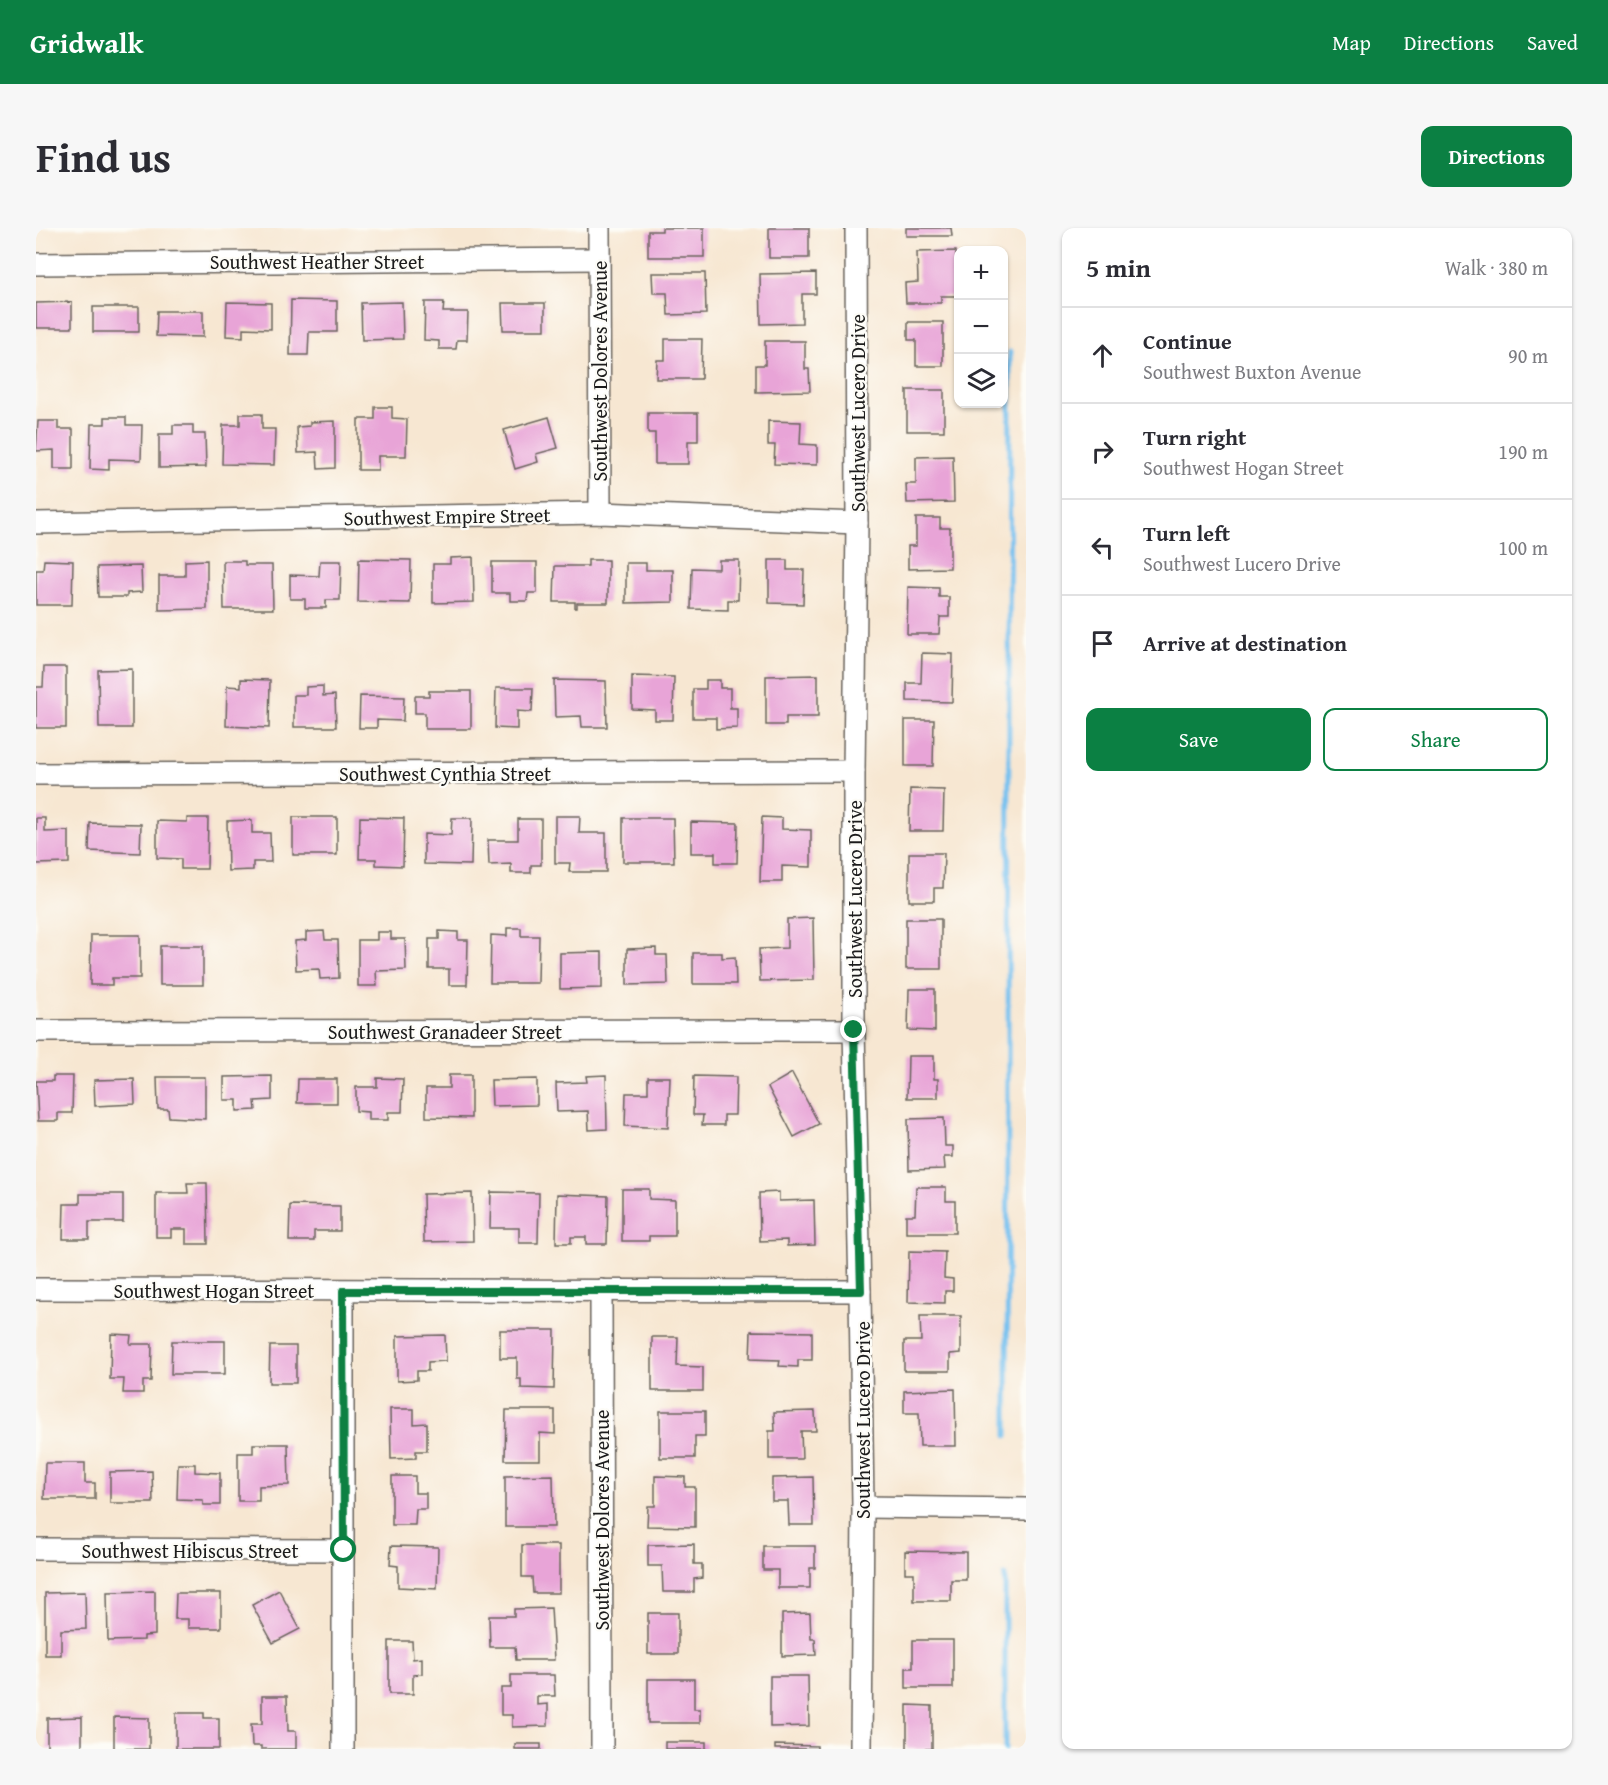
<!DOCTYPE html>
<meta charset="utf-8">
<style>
body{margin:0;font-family:"Gentium Book Plus",serif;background:#f7f7f7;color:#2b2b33}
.controls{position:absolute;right:18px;top:18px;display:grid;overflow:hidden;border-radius:12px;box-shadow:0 2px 4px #0004}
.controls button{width:54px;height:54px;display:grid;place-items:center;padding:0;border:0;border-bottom:2px solid #e1e1e2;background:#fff;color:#2b2b33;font:30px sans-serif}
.stop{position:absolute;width:18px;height:18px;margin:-14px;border:4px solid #0b8043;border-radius:50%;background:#fff}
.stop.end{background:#0b8043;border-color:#fff;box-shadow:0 2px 6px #0008}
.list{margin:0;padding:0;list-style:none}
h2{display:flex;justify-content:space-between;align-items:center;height:78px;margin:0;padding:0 24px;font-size:26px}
h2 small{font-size:20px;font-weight:400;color:#7c7c81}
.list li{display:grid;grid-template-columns:39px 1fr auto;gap:18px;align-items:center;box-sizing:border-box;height:96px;padding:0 24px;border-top:2px solid #e1e1e2}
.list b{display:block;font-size:22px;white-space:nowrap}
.list p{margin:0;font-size:20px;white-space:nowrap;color:#7c7c81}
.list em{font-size:20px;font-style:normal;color:#7c7c81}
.actions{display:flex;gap:12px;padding:18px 24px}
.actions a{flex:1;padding:14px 0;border:2px solid #0b8043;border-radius:12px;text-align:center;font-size:21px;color:#0b8043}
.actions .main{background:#0b8043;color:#fff}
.icon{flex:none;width:33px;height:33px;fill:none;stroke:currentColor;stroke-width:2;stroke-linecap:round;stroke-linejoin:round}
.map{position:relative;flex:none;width:990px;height:1521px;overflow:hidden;border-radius:12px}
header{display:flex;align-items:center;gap:36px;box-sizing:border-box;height:84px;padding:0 30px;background:#0b8043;color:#fff}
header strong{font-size:28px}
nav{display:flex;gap:33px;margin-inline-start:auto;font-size:21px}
.intro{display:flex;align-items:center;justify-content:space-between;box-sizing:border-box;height:144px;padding:0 36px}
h1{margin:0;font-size:42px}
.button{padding:15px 27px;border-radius:12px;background:#0b8043;color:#fff;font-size:21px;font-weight:700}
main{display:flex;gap:36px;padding:0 36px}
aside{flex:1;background:#fff;border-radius:12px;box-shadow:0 2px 4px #0004}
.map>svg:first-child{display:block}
</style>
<header>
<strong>Gridwalk</strong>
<nav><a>Map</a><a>Directions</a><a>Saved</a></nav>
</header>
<div class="intro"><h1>Find us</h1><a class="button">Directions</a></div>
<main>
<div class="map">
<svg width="990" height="1521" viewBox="0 0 990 1521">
<rect width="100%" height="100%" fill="#fdfcf7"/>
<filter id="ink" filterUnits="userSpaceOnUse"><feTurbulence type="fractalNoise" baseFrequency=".0167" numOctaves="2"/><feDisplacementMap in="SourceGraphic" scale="12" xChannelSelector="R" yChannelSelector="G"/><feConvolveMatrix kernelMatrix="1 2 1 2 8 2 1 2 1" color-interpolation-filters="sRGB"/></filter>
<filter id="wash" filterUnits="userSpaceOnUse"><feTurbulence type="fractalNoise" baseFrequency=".008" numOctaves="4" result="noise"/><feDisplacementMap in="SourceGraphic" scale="24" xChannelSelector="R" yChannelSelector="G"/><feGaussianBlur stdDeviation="1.35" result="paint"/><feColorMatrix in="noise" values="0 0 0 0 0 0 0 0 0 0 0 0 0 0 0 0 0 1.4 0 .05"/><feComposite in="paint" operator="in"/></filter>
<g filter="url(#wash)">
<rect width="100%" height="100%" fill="#f7e7d2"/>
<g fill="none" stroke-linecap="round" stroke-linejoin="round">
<!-- stream -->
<g stroke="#76c1ef" stroke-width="5">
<polyline points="971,1208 974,124"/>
<polyline points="969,1348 969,1521"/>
</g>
</g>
<g id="blocks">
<!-- building -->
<g fill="#e8a4d7">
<polygon points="626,0 668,0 668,29 612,29 612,3 626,3"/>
<rect x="733" y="0" width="40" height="30"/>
<polygon points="870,0 915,0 916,8 870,8"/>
<polygon points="920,23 921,68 905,68 905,75 870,75 869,55 882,54 881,24"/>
<polygon points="616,45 669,45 670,86 632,87 631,65 617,65"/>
<polygon points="780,45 780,66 766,66 766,95 725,96 724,46"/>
<polygon points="255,72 301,73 301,104 273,104 272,127 254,127"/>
<polygon points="36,74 36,100 0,100 0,75"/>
<polygon points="191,74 235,75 235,101 207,100 207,109 190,108"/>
<polygon points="366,74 367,111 326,112 325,75"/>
<polygon points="389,74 408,74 407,84 432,84 431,112 421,112 420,121 403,121 403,113 388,112"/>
<polygon points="466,75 509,75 509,102 467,102"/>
<rect x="57" y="79" width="46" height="25"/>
<polygon points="121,83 167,83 167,109 120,108"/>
<polygon points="872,94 907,94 907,138 880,138 880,112 872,112"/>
<polygon points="629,111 666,111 665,151 620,151 621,132 629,132"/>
<polygon points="729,113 769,113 769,141 773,141 774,163 720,164 720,137 729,137"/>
<rect x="871" y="162" width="37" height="41"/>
<polygon points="339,179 356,179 356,190 371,191 370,228 342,228 342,242 322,242 322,191 339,191"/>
<polygon points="612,185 662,185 662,213 652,213 652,236 619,236 619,205 612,205"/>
<polygon points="204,186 226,186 226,201 239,201 238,237 186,236 187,197 204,197"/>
<polygon points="69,189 90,189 90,197 106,197 105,232 73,231 73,242 54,241 55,196 69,196"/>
<polygon points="513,189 522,220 500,226 502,234 479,241 468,202"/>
<polygon points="2,193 22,193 22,201 37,201 37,241 18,241 18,222 0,223"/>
<polygon points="299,193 299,240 282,241 281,224 262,225 261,199 274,198 274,194"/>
<polygon points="732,193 765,194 764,216 781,217 781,237 738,236 739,217 732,217"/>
<polygon points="137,197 157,197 157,206 169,206 170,239 123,240 123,206 137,206"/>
<polygon points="917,228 918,274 871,275 870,256 880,256 880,229"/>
<polygon points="880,290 904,290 904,300 914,300 914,340 872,341 872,318 880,318"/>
<polygon points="437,329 438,374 397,375 397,336 414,336 414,330"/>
<polygon points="323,331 375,332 374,375 322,374"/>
<polygon points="8,332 37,333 36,377 0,377 0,342 7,342"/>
<polygon points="171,332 171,381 123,382 123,348 149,348 149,333"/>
<polygon points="552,332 572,332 572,375 541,375 541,380 539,380 539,374 518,374 519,338 552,338"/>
<polygon points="683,332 703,332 702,372 692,372 692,382 655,381 656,340 683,341"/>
<polygon points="733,332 751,332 751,342 768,342 767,376 733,375"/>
<polygon points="187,333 209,333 209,337 236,337 237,381 188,381"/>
<polygon points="284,333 305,333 304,372 290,372 290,380 269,380 269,371 254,371 254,347 283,348"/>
<polygon points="456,334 501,334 501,365 492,365 491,373 474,373 474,365 456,365"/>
<polygon points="590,335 610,335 610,342 637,342 637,374 590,375"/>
<polygon points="105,338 106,364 91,365 91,369 62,369 61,339"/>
<polygon points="872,359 903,360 903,369 913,369 913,389 904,389 903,406 871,406"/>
<polygon points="886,425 917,426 916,474 871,473 871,455 885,455"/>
<polygon points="8,439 30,439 30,500 0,500 0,459 7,459"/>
<polygon points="96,441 96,500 63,500 62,442"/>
<polygon points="782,447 782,489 750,489 750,497 730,497 730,448"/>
<polygon points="596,448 638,449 637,492 619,492 619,482 596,481"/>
<polygon points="205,451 234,452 233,500 190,498 191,458 205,459"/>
<polygon points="518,452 570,453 571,499 546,499 545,488 519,489"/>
<polygon points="670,452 684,452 684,460 694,460 694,480 701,480 701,500 680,501 680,490 657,490 657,461 670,461"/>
<polygon points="287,458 287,468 299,467 300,499 258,499 258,467 270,467 270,459"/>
<polygon points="460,460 497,460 496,484 481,483 481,501 459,500"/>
<polygon points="393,463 435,463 435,501 389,501 389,485 379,485 379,468 393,468"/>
<polygon points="324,468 368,469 367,493 341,492 341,500 323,500"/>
<polygon points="869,492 898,492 897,538 869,538"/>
<polygon points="874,561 908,562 907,603 873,603"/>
<polygon points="519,588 544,588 543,605 570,605 570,644 533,644 534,635 519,635"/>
<rect x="257" y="589" width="44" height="38"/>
<polygon points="324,589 368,590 367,638 340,637 340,631 323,631"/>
<polygon points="726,589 746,590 746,601 775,602 775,639 746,638 746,654 724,654"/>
<polygon points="0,590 9,590 9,604 33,603 33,635 0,636"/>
<polygon points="151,590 172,590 171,641 145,641 145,631 121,630 121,593 151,594"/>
<polygon points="416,590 436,590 435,637 388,636 388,606 415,607"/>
<polygon points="587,590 637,590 638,634 587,634"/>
<polygon points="482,591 505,591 505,637 495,637 495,645 475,645 475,636 453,637 452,612 482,612"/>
<polygon points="216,592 216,605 234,605 235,634 217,634 217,642 192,643 191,593"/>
<polygon points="655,594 702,595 701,635 679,635 679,625 655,625"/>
<polygon points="54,595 105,596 104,625 53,623"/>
<polygon points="873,625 908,625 907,660 898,660 898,673 873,673"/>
<polygon points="777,690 778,752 724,753 723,721 751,720 751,691"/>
<rect x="870" y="691" width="35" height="50"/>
<polygon points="471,700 485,700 485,708 503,708 502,755 454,755 455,707 471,708"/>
<polygon points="288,703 289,712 302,712 303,750 284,751 283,741 260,742 259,713 270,712 270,704"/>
<polygon points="403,703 422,704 422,712 432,712 431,757 413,757 413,741 393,741 393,711 403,711"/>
<polygon points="341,704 355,704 355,711 369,711 370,742 340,743 341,758 322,758 322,712 341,712"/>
<polygon points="55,707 104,707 104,750 76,750 76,757 54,757"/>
<rect x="124" y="718" width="43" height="39"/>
<polygon points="620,720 620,727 631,727 632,756 591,757 591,721"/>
<polygon points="566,724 566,760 524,761 524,725"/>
<polygon points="657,725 686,725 686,730 699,729 700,756 657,756"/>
<polygon points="873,761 899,761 899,803 872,802"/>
<polygon points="872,828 898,828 898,851 902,851 902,870 871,870"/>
<polygon points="756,845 783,896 758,909 732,859"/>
<polygon points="413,847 435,847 435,890 390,889 390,860 413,860"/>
<polygon points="570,847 571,901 553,902 552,883 521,884 520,855 551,854 550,848"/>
<polygon points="17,848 37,848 36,885 22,885 22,893 2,893 0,853 17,853"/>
<polygon points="236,848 236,872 219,873 220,882 201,883 201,872 188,872 188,849"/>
<polygon points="658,848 700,849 699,887 688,887 688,897 666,897 667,887 657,887"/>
<polygon points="121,849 169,849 169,891 133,889 132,881 122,881"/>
<polygon points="612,849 634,849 632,900 589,898 590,865 612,865"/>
<polygon points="341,850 367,851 366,884 352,884 352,892 332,892 332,884 320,883 320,859 341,859"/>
<polygon points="98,851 99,876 59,878 58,852"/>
<polygon points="262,851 301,851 301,875 261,875"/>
<polygon points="501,851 501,877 456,878 455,852"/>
<polygon points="908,890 909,918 917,918 917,929 908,929 909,941 873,942 872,891"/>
<polygon points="151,955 171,955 172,1016 150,1016 150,1001 135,1001 135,1009 120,1009 120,965 152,965"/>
<polygon points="880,959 910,959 910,973 919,973 919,1005 870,1005 870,987 879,987"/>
<polygon points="586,961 613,961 613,971 639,972 639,1008 613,1008 613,1013 586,1013"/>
<polygon points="455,964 503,965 502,1015 483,1015 483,1000 454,1000"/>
<polygon points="743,964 743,973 778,972 779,1017 751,1018 751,1012 724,1013 723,965"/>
<polygon points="436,965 437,1013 388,1014 387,966"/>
<polygon points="44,966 87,966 87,994 53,994 53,1011 27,1011 28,976 44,976"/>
<polygon points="521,966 572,968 571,1016 550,1016 550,1009 535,1009 535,1015 520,1015"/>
<polygon points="254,977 304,978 304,1003 278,1003 278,1013 253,1013"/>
<polygon points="873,1023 909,1024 908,1050 917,1051 917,1063 909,1063 909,1075 872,1074"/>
<polygon points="884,1088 925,1088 925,1125 914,1126 914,1143 868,1143 868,1113 885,1113"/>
<polygon points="464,1102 519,1102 518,1161 485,1160 485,1151 481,1151 481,1130 464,1130"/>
<polygon points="715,1103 776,1104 776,1132 762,1132 762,1139 743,1138 744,1132 714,1131"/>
<polygon points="75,1106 95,1107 94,1116 116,1116 115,1153 107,1153 107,1165 87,1165 88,1151 74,1151"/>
<polygon points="409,1107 410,1133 392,1134 392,1143 381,1143 381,1152 361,1153 361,1108"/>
<polygon points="616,1109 642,1109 641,1138 667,1139 667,1163 616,1163"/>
<polygon points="136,1113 189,1113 189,1146 135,1146"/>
<polygon points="234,1118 260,1118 260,1155 233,1155"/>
<polygon points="919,1161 920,1218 884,1218 883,1185 868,1185 868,1163"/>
<polygon points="354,1181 378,1181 378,1196 391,1195 391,1223 380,1223 380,1230 355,1231"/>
<polygon points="470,1182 519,1182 519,1206 504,1205 504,1232 469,1232"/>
<polygon points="624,1183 669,1183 669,1208 659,1208 659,1230 624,1230"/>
<polygon points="779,1183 780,1203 765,1203 766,1231 733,1231 733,1203 739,1203 738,1184"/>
<polygon points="217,1216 252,1216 253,1257 223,1258 223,1273 202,1273 202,1225 217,1225"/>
<polygon points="9,1235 49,1235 49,1255 59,1255 59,1271 8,1271"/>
<polygon points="142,1236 159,1236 159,1244 184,1245 184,1277 167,1277 167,1272 141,1271"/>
<polygon points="116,1243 117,1275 74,1275 74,1244"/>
<polygon points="517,1247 518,1299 469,1299 469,1248"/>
<polygon points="356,1248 379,1248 379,1265 390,1265 390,1281 380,1281 379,1297 356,1297"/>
<polygon points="619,1248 649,1249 649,1259 659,1259 659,1299 611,1298 612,1278 619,1278"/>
<polygon points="777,1249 778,1297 753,1297 752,1273 736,1273 736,1250"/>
<polygon points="658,1316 658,1336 666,1336 666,1350 658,1351 658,1364 627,1364 626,1338 612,1338 612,1317"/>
<polygon points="486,1317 523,1317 523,1365 497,1365 496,1349 486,1349"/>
<polygon points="355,1318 402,1319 401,1361 362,1359 362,1338 354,1337"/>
<polygon points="727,1318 779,1318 779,1340 774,1340 774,1360 742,1360 742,1342 727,1342"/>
<polygon points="869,1323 930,1324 930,1352 915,1352 915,1373 878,1373 878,1345 869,1345"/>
<polygon points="243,1362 264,1401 237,1415 216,1377"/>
<polygon points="119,1363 119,1407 108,1408 108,1412 72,1413 71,1364"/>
<polygon points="49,1364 50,1401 25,1402 25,1427 9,1427 9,1365"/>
<polygon points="140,1365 185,1365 185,1400 152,1400 152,1391 139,1391"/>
<polygon points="515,1380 518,1432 480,1432 479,1419 454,1419 453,1388 478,1388 478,1381"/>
<rect x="612" y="1385" width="30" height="41"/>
<polygon points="774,1385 775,1411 779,1411 780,1427 746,1428 746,1386"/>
<polygon points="877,1412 917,1412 917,1460 870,1460 870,1440 877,1440"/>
<polygon points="353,1413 376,1413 377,1431 386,1430 386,1446 377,1447 377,1466 353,1466"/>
<polygon points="475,1447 518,1447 519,1468 501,1468 501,1477 512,1476 512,1498 476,1499 476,1487 465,1487 465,1460 475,1460"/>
<polygon points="734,1448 772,1448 773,1498 734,1499"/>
<polygon points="612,1451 658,1451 658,1481 664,1481 664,1495 612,1495"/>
<polygon points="226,1468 251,1468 252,1503 260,1503 260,1521 225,1521 225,1518 216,1518 215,1496 226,1496"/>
<polygon points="871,1477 896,1478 896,1521 871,1521"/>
<polygon points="140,1485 168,1485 168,1490 183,1490 183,1521 140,1521"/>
<polygon points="46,1489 46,1521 11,1521 11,1490"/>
<polygon points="78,1489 113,1490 113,1521 78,1521"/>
<rect x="629" y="1514" width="41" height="7"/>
<rect x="479" y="1516" width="26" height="5"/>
<polygon points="739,1517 781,1518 781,1521 739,1521"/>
</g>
</g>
</g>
<g filter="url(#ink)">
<use href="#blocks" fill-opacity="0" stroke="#69635c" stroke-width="1.5"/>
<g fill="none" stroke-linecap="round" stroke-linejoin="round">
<!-- minor casing -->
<g stroke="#69635c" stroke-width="24">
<g id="minor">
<polyline points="563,0 564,285"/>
<polyline points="820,0 821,295 818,543 818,802 824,1063 827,1279 825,1521"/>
<polyline points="0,36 563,31"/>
<polyline points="0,295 564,285 821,295"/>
<polyline points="0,546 818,543"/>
<polyline points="0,803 818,802"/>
<polyline points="0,1061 824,1063"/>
<polyline points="565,1062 566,1521"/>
<polyline points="307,1063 307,1521"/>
<polyline points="827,1279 990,1281"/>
<polyline points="0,1321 308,1322"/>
</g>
</g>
<!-- minor -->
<use href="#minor" stroke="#fff" stroke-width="21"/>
</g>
</g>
<g fill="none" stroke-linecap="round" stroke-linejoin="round" filter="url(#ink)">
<!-- route -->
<polyline stroke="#0b8043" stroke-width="8" points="308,1322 307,1063 825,1063 818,802"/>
</g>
<g text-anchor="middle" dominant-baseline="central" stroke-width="4.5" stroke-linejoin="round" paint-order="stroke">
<!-- street labels -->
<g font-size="20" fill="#1c1c1c" stroke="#fdfcf7">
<text x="281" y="33">Southwest Heather Street</text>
<text transform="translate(563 143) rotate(-90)">Southwest Dolores Avenue</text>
<text transform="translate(821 185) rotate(-90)">Southwest Lucero Drive</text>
<text transform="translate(411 288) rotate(-1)">Southwest Empire Street</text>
<text x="409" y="545">Southwest Cynthia Street</text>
<text transform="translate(818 671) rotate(-90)">Southwest Lucero Drive</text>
<text x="409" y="803">Southwest Granadeer Street</text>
<text x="178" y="1062">Southwest Hogan Street</text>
<text transform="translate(826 1192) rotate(-90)">Southwest Lucero Drive</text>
<text transform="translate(565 1292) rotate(-90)">Southwest Dolores Avenue</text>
<text x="154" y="1322">Southwest Hibiscus Street</text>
</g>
</g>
</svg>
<div class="controls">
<button>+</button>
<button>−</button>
<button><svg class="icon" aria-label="layers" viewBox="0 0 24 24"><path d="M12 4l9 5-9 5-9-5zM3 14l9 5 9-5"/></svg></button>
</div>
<div class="stop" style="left:308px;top:1322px"></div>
<div class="stop end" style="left:818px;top:802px"></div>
</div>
<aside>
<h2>5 min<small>Walk · 380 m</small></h2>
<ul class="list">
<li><svg class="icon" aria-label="ahead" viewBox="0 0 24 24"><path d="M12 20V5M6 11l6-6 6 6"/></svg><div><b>Continue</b><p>Southwest Buxton Avenue</p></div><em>90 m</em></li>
<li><svg class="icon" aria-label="right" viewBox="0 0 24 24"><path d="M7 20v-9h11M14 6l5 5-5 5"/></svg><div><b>Turn right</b><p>Southwest Hogan Street</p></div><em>190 m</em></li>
<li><svg class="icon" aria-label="left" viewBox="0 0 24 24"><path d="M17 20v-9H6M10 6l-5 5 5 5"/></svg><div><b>Turn left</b><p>Southwest Lucero Drive</p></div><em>100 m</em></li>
<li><svg class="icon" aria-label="arrive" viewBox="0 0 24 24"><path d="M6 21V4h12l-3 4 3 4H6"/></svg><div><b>Arrive at destination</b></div></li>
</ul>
<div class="actions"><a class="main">Save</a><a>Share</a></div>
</aside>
</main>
